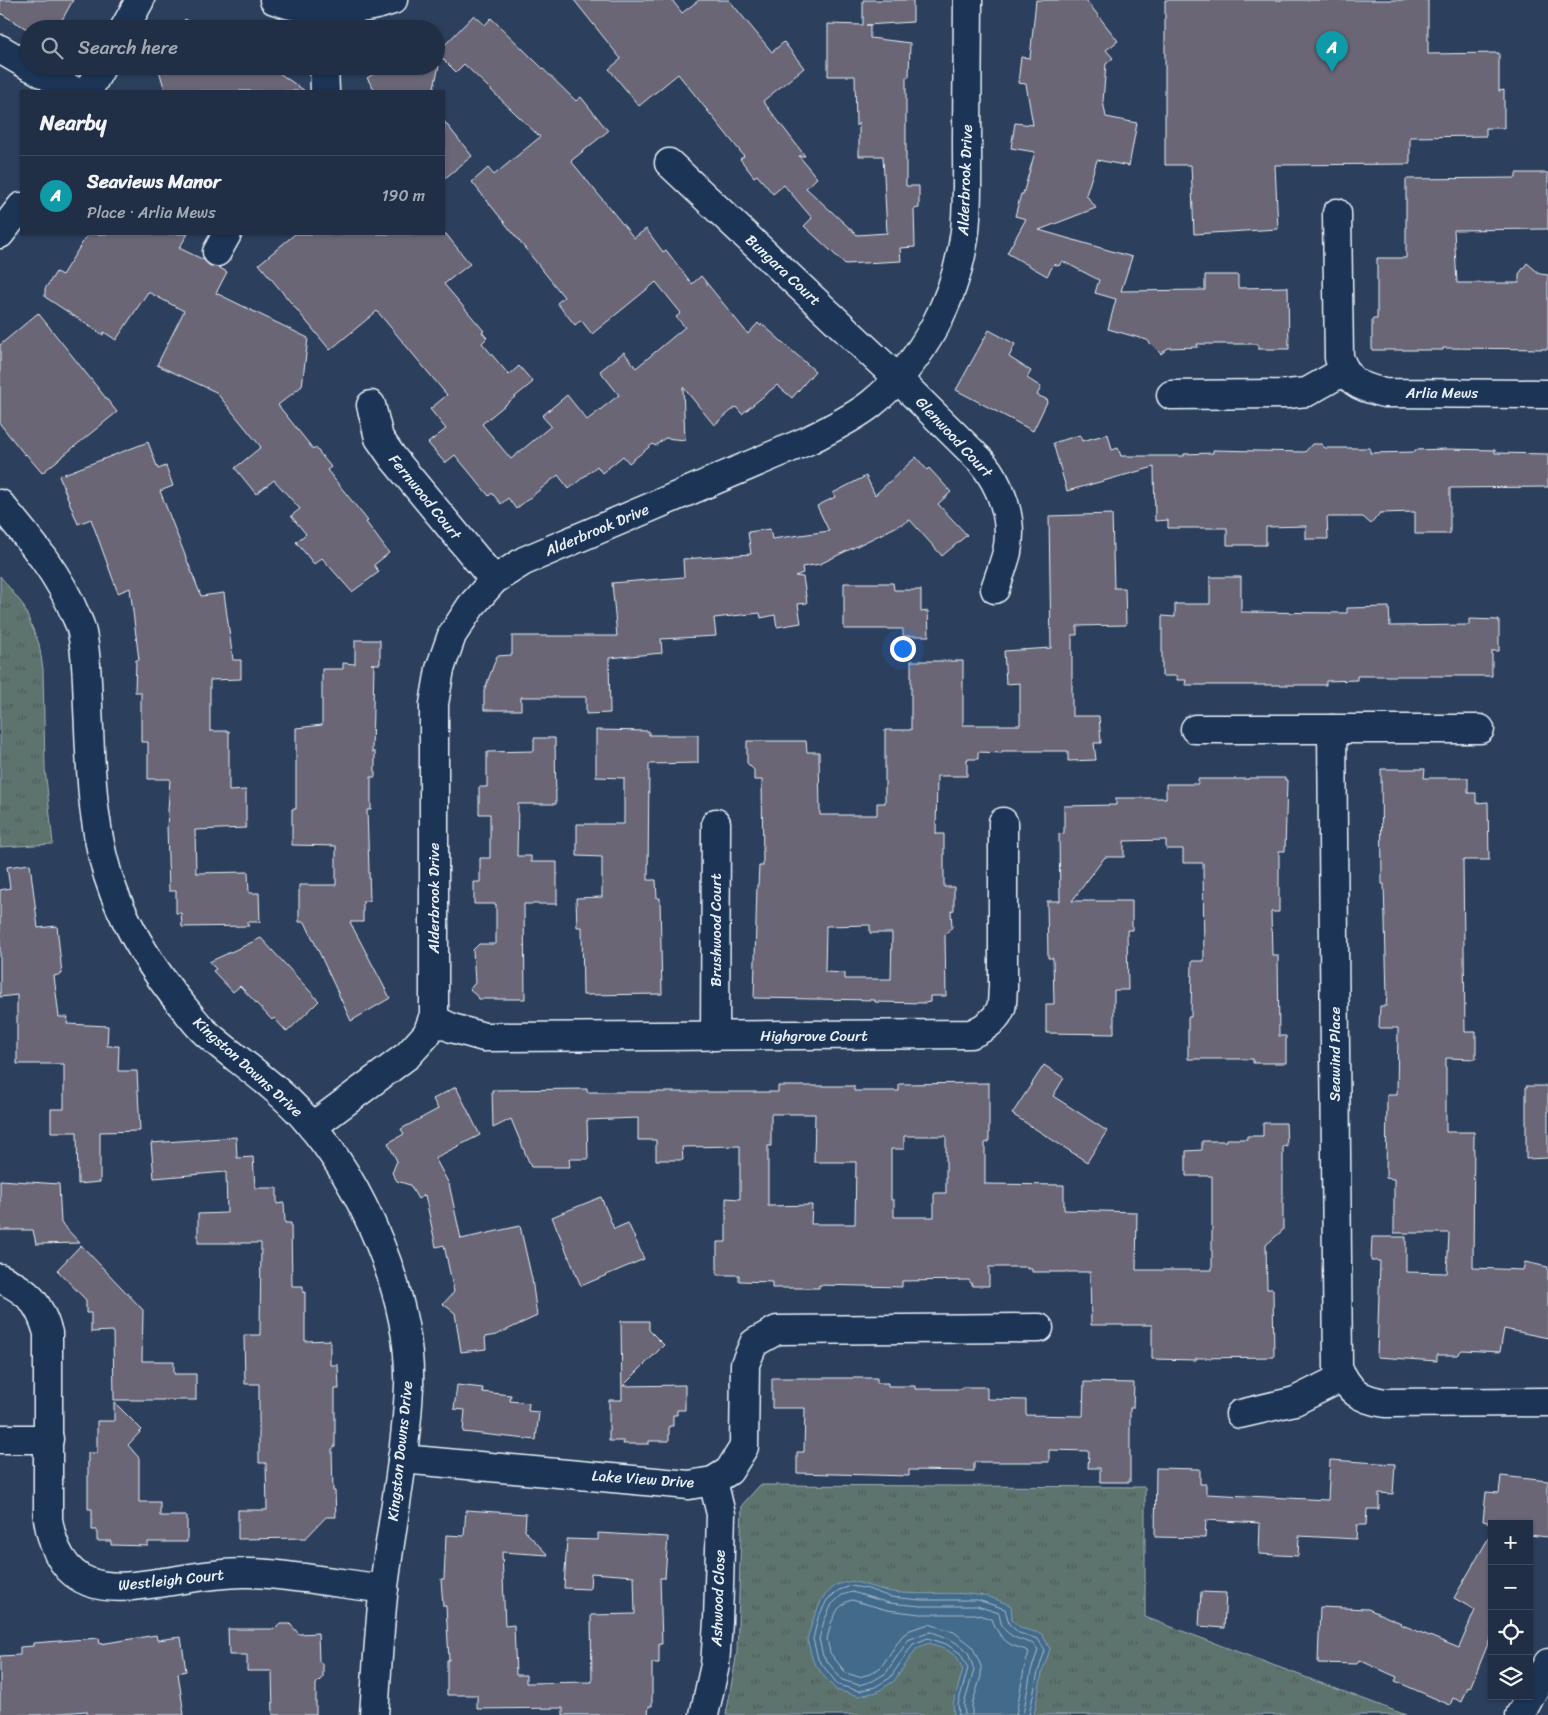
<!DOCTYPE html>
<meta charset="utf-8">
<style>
body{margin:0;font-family:Sriracha,sans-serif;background:#29374d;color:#f1f3f6}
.controls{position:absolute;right:15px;bottom:15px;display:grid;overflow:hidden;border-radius:0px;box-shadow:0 1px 4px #0004}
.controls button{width:45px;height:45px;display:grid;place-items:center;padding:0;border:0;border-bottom:1px solid #3e4a5f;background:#212f46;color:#f1f3f6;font:25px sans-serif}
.you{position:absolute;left:902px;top:648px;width:18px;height:18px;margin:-12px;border:4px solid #fff;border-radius:50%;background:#1a73e8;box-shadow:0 0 0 8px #1a73e833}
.badge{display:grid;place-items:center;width:32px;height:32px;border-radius:50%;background:#d6ab8b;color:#fff;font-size:16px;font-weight:700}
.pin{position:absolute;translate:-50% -41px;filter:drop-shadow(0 1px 2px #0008)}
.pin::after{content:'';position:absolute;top:26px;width:18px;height:15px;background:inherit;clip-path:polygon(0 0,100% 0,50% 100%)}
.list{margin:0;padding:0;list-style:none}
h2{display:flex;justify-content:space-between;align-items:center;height:65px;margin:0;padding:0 20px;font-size:21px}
h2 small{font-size:16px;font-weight:400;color:#a2a9b3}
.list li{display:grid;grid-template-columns:32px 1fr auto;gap:15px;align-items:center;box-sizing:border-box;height:80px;padding:0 20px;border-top:1px solid #3e4a5f}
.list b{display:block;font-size:19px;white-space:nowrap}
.list p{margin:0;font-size:16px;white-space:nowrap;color:#a2a9b3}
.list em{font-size:16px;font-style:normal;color:#a2a9b3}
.icon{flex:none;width:28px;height:28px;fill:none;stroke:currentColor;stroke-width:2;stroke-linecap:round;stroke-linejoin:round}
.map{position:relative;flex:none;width:1548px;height:1715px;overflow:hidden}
.search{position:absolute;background:#212f46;box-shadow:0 1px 4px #0004;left:20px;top:20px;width:425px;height:55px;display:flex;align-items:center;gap:12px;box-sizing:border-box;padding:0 18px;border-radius:28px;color:#a2a9b3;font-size:19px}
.panel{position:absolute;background:#212f46;box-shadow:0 1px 4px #0004;left:20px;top:90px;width:425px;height:145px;border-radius:0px}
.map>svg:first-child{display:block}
</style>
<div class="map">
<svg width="1548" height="1715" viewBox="0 0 1548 1715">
<defs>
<pattern id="park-tufts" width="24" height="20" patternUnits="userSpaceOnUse" patternTransform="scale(1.25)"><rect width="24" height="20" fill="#5d736e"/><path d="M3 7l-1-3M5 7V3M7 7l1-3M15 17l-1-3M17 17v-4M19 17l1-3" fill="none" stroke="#505b5a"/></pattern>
</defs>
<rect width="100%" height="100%" fill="#2c3f5d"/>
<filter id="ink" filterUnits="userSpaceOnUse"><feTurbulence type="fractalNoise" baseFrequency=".02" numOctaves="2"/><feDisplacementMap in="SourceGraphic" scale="10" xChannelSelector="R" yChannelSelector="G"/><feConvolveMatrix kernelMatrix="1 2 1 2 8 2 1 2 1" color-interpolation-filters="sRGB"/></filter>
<g filter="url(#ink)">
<!-- park -->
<g fill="url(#park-tufts)" stroke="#a2b2b3">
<polygon points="0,576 23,605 39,644 43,669 45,768 53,844 0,847"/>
<polygon points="760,1485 1145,1487 1145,1617 1406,1715 726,1715 737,1652 742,1505"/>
</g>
<!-- water -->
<path fill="#436b8a" stroke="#85a1b6" d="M851,1581c14,3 29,9 41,11 29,4 58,-1 86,3 11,1 23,6 33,11l1,14 9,8 21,6 8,15 -8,24 -8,42h-80l-1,-11 10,-34 -6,-13 -13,-9 -15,-5 -12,5 -23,33 -17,11 -18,4 -23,-6 -13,-15 -10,-14 -6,-22 7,-22 9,-20 13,-12z"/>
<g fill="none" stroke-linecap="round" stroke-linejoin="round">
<!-- shore -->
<g stroke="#a6bbcc" stroke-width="1">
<polyline points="959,1715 958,1704 968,1668 960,1653 946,1644 928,1638 913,1644 890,1678 875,1687 859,1691 838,1685 818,1659 813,1639 818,1618 827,1600 839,1590 851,1586 868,1589 890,1597 921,1600 978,1600 1005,1609 1009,1624 1019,1633 1038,1639 1045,1650 1038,1672 1029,1715"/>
<path d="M965,1715l-1,-11 10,-34 -6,-18 -5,-5 -15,-9 -16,-6 -7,1 -17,7 -22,33 -13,8 -14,4 -17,-5 -19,-24 -4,-17 5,-18 8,-17 10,-9 10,-3 37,11 32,3h56l22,7c1,4 1,8 3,12 5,12 20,15 32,19l4,6 -7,21 -8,44"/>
<path d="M972,1715v-10l9,-29v-10l-9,-20 -18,-14 -25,-8 -19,6 -8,6 -21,31 -11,7 -11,3 -13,-4 -16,-20 -3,-14 4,-16 7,-14 8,-7 6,-2 35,10 33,4h55l17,5c4,11 10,22 22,27 6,2 11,3 15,6l-5,17 -8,46"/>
</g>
</g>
<!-- building -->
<g fill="#6a6676" stroke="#e8f1f8" fill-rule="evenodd">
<polygon points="0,0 73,0 57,29 27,29 0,13"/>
<polygon points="574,0 672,0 682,13 699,0 729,0 772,52 784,42 804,68 763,101 805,156 799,156 817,178 806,188 857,235 887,233 883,156 859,156 859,123 856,126 855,76 828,76 828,24 863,25 863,0 913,0 913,22 866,25 870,25 870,38 910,43 909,77 906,77 906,186 919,186 919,208 914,209 915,247 900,248 901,261 845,264 804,226 812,218 784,185 773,194 757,175 754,177 740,159 744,156 678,74 639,106 609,69 621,59"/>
<polygon points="1036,0 1086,0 1118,41 1106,50 1113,58 1106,64 1103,101 1106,117 1137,123 1129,166 1097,160 1086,195 1096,208 1039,230 1132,257 1121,291 1205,290 1205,275 1238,275 1238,288 1288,287 1289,349 1258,349 1258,344 1197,344 1198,347 1168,348 1161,354 1147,340 1108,329 1116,299 1095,293 1099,280 1062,261 1059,266 1054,264 1047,276 1007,253 1026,219 1015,216 1021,194 1023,194 1035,152 1011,148 1015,123 1033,125 1026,84 1018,83 1021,57 1030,58"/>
<polygon points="1165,0 1428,0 1428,54 1499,53 1499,91 1504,90 1504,128 1486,128 1486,136 1410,137 1410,164 1275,165 1278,229 1194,234 1191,165 1165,165"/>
<polygon points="474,15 485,25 491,18 576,101 581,97 608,131 571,161 634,238 646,229 663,252 666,250 692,284 701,276 748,334 758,323 761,326 762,324 815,371 792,398 777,385 742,414 736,407 714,425 683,387 685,440 665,438 655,446 653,444 629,463 623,456 602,473 597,466 569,489 558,475 516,509 508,498 501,504 492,493 489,496 455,455 445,463 428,443 446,429 430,409 447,395 377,311 330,350 259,264 295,234 446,234 470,264 444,284 484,331 482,332 487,338 482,343 509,375 519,366 533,382 482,424 511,459 551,426 542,416 567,395 587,420 619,395 600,371 624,352 636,368 685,327 676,317 681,313 656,282 592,334 581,320 575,325 557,303 564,297 472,182 488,168 494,175 540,137 464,64 456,72 437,53"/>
<polygon points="185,19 204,29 180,29"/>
<polygon points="165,66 271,66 280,71 279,73 305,91 165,91 159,70 165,68"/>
<polygon points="387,66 439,66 433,91 375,91 367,78"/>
<polygon points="444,121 472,156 444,179"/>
<polygon points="1516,173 1548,173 1548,229 1454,230 1457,283 1519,283 1519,274 1527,263 1540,274 1548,275 1548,349 1443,348 1443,350 1372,350 1372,319 1377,319 1377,258 1406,258 1406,179 1516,178"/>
<polygon points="88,234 188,234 179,248 204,260 210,266 218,267 227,272 216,293 308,338 302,386 278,405 313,449 315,447 331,467 327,470 368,521 366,522 389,553 374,565 379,572 352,592 322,558 314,564 296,542 306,534 291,516 300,509 274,480 256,494 235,468 261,447 216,392 157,365 184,311 148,292 116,340 104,332 103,335 45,297 45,289 56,272 62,275"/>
<polygon points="38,313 117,412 42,473 26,454 25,455 0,424 0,345"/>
<polygon points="989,330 1015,344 1009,357 1031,371 1027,378 1041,387 1037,395 1048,400 1033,431 956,390"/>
<polygon points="1108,434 1112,450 1118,448 1121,456 1184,456 1184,454 1213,453 1213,450 1305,452 1312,444 1321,444 1325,448 1370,448 1370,453 1415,452 1415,450 1447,449 1495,450 1495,453 1548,454 1548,487 1450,488 1450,534 1415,534 1415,512 1380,513 1371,524 1363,517 1327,517 1328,539 1306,539 1306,526 1266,527 1266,545 1227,545 1227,528 1168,528 1168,520 1155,521 1154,467 1067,491 1053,443 1080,435 1082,441"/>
<polygon points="148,442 158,469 166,466 173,486 160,491 201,596 224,593 233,660 241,660 241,679 210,680 210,731 229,731 229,791 246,790 246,828 195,830 196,873 248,872 249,893 259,893 260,922 246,922 249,926 182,927 181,913 176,913 176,891 169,891 167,827 170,779 148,779 148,742 141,742 141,692 135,692 136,660 139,660 130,588 118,593 91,519 78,524 59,476"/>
<polygon points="916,457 927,470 929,468 951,492 938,504 967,535 942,556 910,520 820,564 802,567 803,573 795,576 803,577 807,603 798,604 801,623 777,627 775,615 761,618 760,613 714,618 716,636 661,639 662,653 609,658 610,713 586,714 586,697 521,697 521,710 484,710 484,691 497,656 512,655 512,636 617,636 612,583 684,577 683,559 751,554 748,532 770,529 772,539 829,531 817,506 835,497 833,493 866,476 875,495"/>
<path d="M1112,514l2,74h11l1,37 -49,1v9h-5v81h27l2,27h-7l2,17 -28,1v-10h-66v2l-24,-1v7h-11v17h-30l-1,58h8v53h10v23l-3,1 1,16 -7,8 1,61h-16v6l-6,1 -49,-1v-2l-121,-2 3,-113h1l1,-19h4l-1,-86h-8v-10l-7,-7v-22h59l1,11h12l1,63h57v-12h8v-73h26v-69h52v64h57v-42l-14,1 -2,-33 47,-3 -2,-132zM870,925v8h22l-1,46h-46v-6l-20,-1 1,-46z"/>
<polygon points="1210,577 1241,577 1241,612 1347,613 1347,608 1389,607 1390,626 1469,625 1469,619 1499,620 1499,651 1492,651 1492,676 1357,676 1357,680 1326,681 1326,685 1185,685 1186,680 1177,680 1177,676 1162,676 1162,616 1175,617 1175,604 1210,604"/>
<polygon points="844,583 893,583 894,590 921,590 921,612 928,611 929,636 903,636 903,629 844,629"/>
<polygon points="355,640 380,640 380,664 371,664 374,664 372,752 375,752 375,777 371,777 371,810 367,810 370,901 363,901 363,922 350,922 390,998 351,1021 305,922 299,922 299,885 336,885 336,846 292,845 292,809 296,809 296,728 322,725 322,669 343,669 343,663 355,664"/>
<polygon points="596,730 649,731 649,735 698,735 698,763 649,764 648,880 656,880 657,898 660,898 662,994 583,995 582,927 577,927 576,898 602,897 602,857 577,856 577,824 624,824 624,778 596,777"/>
<polygon points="534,738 555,738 556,804 518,804 517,856 531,856 531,862 557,862 557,904 524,904 525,999 479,999 470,989 475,983 473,950 479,944 496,944 496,904 474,904 474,882 480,882 480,858 490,858 490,814 479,814 479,787 487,787 487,752 534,751"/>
<polygon points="1381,769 1425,769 1424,778 1468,778 1468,793 1476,793 1476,803 1488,802 1489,860 1463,860 1465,1032 1476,1032 1476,1059 1446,1058 1446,1132 1474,1132 1473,1268 1523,1270 1525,1262 1548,1267 1548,1338 1504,1329 1500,1352 1462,1350 1457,1355 1437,1355 1437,1361 1377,1357 1380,1261 1371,1261 1372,1237 1406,1237 1406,1272 1447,1273 1449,1233 1394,1233 1394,1179 1386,1178 1387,1095 1397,1095 1398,1028 1379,1028 1380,1006 1386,1006 1387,995 1384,884 1382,884"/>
<polygon points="1249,778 1285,778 1285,780 1287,780 1285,851 1279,851 1279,912 1271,912 1272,955 1278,955 1279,1036 1286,1036 1286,1063 1253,1063 1253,1059 1188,1059 1188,1017 1191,1017 1192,961 1204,961 1203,863 1183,863 1183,849 1166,849 1166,840 1124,841 1124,857 1105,857 1072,901 1132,901 1132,930 1127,930 1128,990 1114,990 1114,1034 1046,1033 1046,1004 1054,1004 1053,958 1048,958 1047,901 1060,901 1059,834 1064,833 1064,806 1116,805 1116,798 1166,798 1166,784 1198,784 1198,779 1249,779"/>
<polygon points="30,864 38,928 57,926 62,974 54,976 59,1017 68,1017 67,1024 108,1026 107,1046 119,1046 118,1071 137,1071 140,1131 100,1132 100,1182 78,1184 77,1132 51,1132 51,1109 64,1109 64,1064 17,1064 17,995 0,997 0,890 10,888 7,867"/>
<polygon points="261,938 319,1001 287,1032 274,1018 272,1020 240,986 233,992 213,971 216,969 209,962"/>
<polygon points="1044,1065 1064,1078 1053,1096 1107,1131 1087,1162 1012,1114"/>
<path d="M989,1083v59l-4,1v41l79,1v25l73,2 -1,58h76v-94h-26v-25l16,-1v-9h24v-2h21v-3h16v-13h23l1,24 -4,-1v84l-17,15 1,44h6l1,68 -78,1v2l-44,-1v-34h-61l-1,-53h-58v-3h-5v-2h-38v19h-16l-4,-6 -67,1v6l-83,-2v3h-47v-6l-33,-1v-6h-22v-33h9v-44l14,1v-53l-58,1 1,13h-27v-20h-18v-22l-51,2 1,39h-19l1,8h-39l-20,-48 -18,9 -1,-38 95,-1v3h191v-6h76v5h45v-7zM771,1114h44l-1,48h42l-1,62h-44l1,-19 -44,1v-60h3zM904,1136h42v57h-12v24h-40v-17h-3v-51h13z"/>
<polygon points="1526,1086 1548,1086 1548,1158 1526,1159"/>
<polygon points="456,1087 480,1135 435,1158 449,1184 461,1239 520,1226 532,1279 537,1316 496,1335 485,1337 486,1349 461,1352 455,1313 443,1304 454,1292 444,1245 436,1247 425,1195 418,1199 410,1185 397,1181 392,1173 397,1161 388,1143 404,1134 401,1129 438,1109 433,1099"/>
<polygon points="236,1137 237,1158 253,1157 255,1188 277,1188 277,1204 284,1203 285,1223 291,1223 292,1286 303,1286 303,1293 305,1292 305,1341 330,1340 330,1365 338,1365 339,1389 335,1389 335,1447 332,1449 333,1491 335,1491 336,1517 326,1517 306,1538 238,1539 238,1510 267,1510 266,1463 259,1463 259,1384 245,1384 244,1335 260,1335 261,1243 198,1243 198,1214 227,1213 226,1172 154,1178 151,1143"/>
<polygon points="0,1180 59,1184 61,1223 80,1243 36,1244 33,1230 0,1230"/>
<polygon points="601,1197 614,1229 628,1223 644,1259 581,1286 552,1217"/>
<polygon points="81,1245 143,1310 142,1361 174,1361 174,1374 196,1374 196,1400 114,1400 113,1331 91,1332 91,1313 86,1313 86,1300 57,1270"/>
<polygon points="621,1321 649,1321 649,1330 664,1345 623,1386 685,1385 685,1410 677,1410 677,1415 673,1415 673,1426 669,1426 669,1441 649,1441 649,1444 623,1444 624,1441 609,1441 609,1400 622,1400"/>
<polygon points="772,1378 877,1378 877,1383 888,1383 888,1386 915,1386 915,1389 962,1389 962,1387 987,1387 987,1399 1026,1400 1026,1415 1083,1416 1084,1382 1134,1383 1133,1408 1130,1408 1130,1482 1100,1482 1100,1468 1088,1468 1089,1451 1049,1450 1049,1462 974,1462 974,1471 909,1470 909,1476 797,1473 797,1452 804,1452 805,1408 772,1408"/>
<polygon points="457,1385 483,1388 482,1392 511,1395 510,1401 529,1403 528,1411 539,1412 536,1440 463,1432 465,1410 454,1409"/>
<polygon points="114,1402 142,1430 128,1445 139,1458 139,1502 160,1502 160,1516 187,1516 187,1542 148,1542 148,1546 111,1545 111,1541 97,1541 97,1530 92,1530 92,1509 88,1509 88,1453 97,1453 97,1421 114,1421"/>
<polygon points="1330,1460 1395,1464 1393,1494 1379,1493 1379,1509 1367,1509 1366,1525 1357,1525 1356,1539 1299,1536 1298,1556 1259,1554 1260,1523 1206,1520 1205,1538 1155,1537 1156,1468 1200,1469 1200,1484 1206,1484 1206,1494 1328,1500"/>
<polygon points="1501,1476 1548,1481 1548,1537 1529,1535 1529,1524 1496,1524 1483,1521 1486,1492 1499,1493"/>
<polygon points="466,1510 526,1514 525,1531 548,1555 502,1552 505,1626 514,1625 516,1675 526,1675 526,1683 592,1682 591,1615 635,1614 634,1576 591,1573 590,1589 564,1588 567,1539 598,1540 598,1533 668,1537 665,1578 660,1578 662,1644 659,1644 659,1663 652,1663 652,1706 649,1706 648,1715 563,1715 563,1708 477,1709 477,1695 447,1695 447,1660 449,1660 446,1606 443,1606 441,1579 444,1579 446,1535 464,1536"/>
<polygon points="1492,1532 1492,1634 1470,1688 1468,1687 1462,1702 1453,1698 1450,1705 1395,1681 1397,1677 1359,1660 1357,1664 1318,1663 1320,1607 1368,1609 1401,1623 1400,1624 1459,1648 1475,1610 1454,1598"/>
<polygon points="1201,1592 1226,1593 1224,1628 1199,1626"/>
<polygon points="280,1624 290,1624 299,1634 318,1633 319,1661 323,1666 323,1677 316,1684 316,1715 273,1715 272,1671 247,1671 247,1655 229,1655 228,1629 275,1629"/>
<polygon points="156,1635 157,1640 181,1637 186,1671 178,1673 184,1715 87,1715 87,1711 37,1715 0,1715 0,1656 20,1655 20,1647 33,1646 33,1643 99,1638 100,1644"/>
</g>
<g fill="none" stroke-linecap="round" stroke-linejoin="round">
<!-- minor casing -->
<g stroke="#e8f1f8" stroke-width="31">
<g id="minor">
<path d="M274,0c35,13 85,13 119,0"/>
<polyline points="124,29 140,0"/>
<polyline points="0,49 29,66"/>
<polyline points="30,66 74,91"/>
<polyline points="324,66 325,91"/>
<polyline points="88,91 102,66"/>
<path d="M669,163l228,215 84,83c20,24 33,58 26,91 -3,12 -8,25 -12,37"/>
<path d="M1337,213l2,145c12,27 18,27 45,35l164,1"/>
<polyline points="0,234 21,207"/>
<polyline points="217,252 227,234"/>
<polyline points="1171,395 1287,394 1307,392 1344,371"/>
<polyline points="371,405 379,438 393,458 494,580"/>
<path d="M0,504c29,35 58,68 75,110 3,6 6,13 7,19 5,24 5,50 6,74 3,62 3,127 26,186 17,42 41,80 70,115 7,8 14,18 22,25 32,28 68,51 97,83 59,66 109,181 106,271 -3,67 -17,134 -25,200 -5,43 -7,86 -10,128"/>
<polyline points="1195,729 1480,729"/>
<path d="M1332,729l6,639c11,23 21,31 47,35l163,-1"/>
<path d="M433,1019l19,9 32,9 487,-3c12,-5 25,-13 30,-26 2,-6 1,-14 2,-20v-166"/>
<polyline points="715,1036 716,823"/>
<path d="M312,1127l96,-72 19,-21 7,-19v-311l6,-35 12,-34 19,-29 23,-26 30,-19 285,-121c21,-11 43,-21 62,-36 52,-42 86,-107 94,-173 3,-30 2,-61 2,-91 0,-46 1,-93 1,-140"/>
<path d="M0,1278c29,14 39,24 48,55v186c4,26 14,53 41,63 25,9 51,3 76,0 26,-4 52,-9 79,-9 20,-1 41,3 61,5 26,4 53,7 79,11"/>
<polyline points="1240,1414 1295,1401 1343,1377"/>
<polyline points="0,1439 49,1439"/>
<polyline points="402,1459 689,1485 713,1481 729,1471 744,1447 745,1364 754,1343 777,1330 1039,1328"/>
<polyline points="704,1715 715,1665 718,1622 721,1514 713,1481"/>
<polyline points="1520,1715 1548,1663"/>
</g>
</g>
<!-- minor -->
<use href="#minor" stroke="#1d3557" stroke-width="28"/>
</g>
</g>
<g text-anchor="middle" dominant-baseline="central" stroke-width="4" stroke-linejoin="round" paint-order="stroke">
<!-- street labels -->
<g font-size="15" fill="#e8f1f8" stroke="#1d3557">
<text transform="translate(965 180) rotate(-88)">Alderbrook Drive</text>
<text transform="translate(783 270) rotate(43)">Bungara Court</text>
<text x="1442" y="393">Arlia Mews</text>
<text transform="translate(954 437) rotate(47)">Glenwood Court</text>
<text transform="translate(425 497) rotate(51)">Fernwood Court</text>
<text transform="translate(597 530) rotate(-23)">Alderbrook Drive</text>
<text transform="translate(434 898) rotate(-90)">Alderbrook Drive</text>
<text transform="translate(716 930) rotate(-90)">Brushwood Court</text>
<text x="814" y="1036">Highgrove Court</text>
<text transform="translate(1335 1054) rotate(-90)">Seawind Place</text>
<text transform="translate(248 1067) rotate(42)">Kingston Downs Drive</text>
<text transform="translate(400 1451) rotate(-84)">Kingston Downs Drive</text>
<text transform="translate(643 1479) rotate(4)">Lake View Drive</text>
<text transform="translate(171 1580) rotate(-6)">Westleigh Court</text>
<text transform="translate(718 1598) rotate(-88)">Ashwood Close</text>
</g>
</g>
</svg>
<div class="controls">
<button>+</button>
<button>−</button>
<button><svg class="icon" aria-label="locate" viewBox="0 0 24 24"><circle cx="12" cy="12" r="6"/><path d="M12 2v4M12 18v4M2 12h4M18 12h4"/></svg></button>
<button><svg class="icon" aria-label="layers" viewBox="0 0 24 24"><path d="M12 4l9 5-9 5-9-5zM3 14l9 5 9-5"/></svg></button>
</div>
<div class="you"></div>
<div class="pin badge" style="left:1332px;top:72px;background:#0f9aa8">A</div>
<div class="search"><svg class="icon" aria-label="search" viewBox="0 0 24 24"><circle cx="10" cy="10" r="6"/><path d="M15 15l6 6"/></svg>Search here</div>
<section class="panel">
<h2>Nearby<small></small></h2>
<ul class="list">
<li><span class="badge" style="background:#0f9aa8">A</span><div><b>Seaviews Manor</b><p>Place · Arlia Mews</p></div><em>190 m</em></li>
</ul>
</section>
</div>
